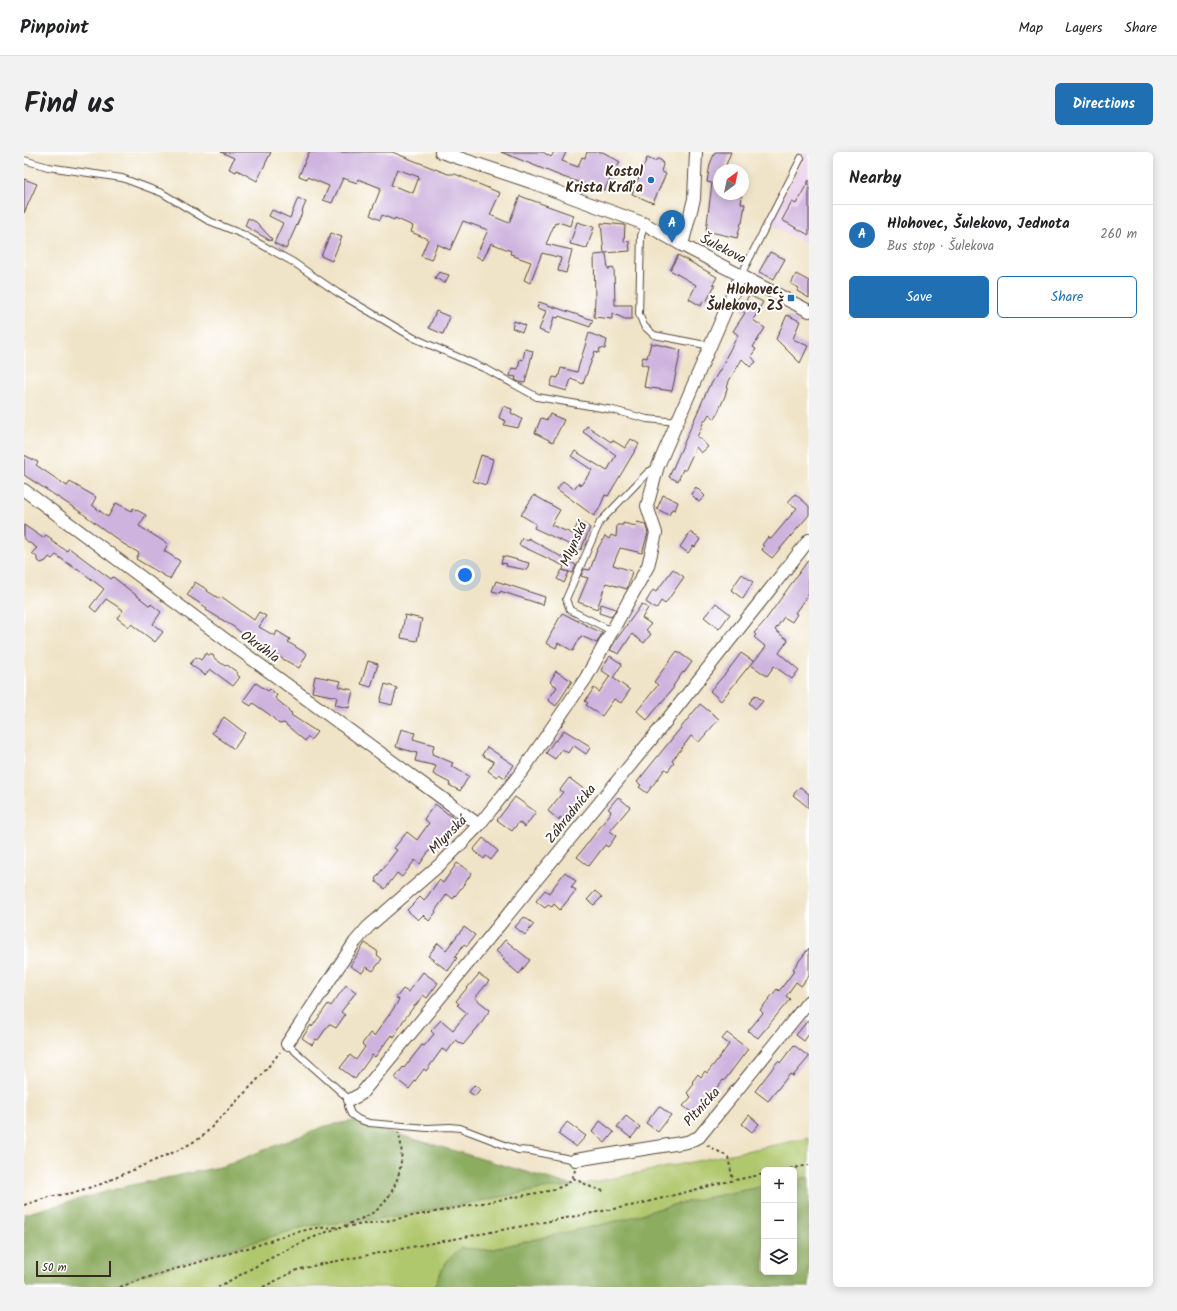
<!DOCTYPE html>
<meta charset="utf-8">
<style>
body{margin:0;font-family:Kalam,sans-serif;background:#f2f2f2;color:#202124}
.controls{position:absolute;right:12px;bottom:12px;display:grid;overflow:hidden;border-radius:6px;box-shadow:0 2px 10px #0003}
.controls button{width:36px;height:36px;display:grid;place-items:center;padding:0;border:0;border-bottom:1px solid #e0e0e0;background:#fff;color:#202124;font:20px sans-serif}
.compass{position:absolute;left:689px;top:12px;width:36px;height:36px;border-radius:50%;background:#fff;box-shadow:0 2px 10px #0003;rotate:33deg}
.scale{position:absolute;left:12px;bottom:10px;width:75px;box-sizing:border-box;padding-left:4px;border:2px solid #3b2a1e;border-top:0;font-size:11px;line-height:14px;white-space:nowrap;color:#3b2a1e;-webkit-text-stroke:3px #fff;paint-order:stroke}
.you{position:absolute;left:441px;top:423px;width:14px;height:14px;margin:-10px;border:3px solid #fff;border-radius:50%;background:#1a73e8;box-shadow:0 0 0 6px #1a73e833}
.badge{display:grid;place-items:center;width:26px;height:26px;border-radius:50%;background:#1f6fb2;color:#fff;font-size:13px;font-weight:700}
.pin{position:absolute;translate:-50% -33px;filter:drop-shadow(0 1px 2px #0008)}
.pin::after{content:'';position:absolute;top:21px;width:14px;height:12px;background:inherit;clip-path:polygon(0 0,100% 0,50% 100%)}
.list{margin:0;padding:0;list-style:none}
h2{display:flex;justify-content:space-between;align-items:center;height:52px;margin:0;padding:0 16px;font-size:17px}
h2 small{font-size:13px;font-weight:400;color:#757577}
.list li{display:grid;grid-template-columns:26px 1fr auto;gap:12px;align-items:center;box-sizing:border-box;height:60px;padding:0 16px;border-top:1px solid #e0e0e0}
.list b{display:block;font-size:15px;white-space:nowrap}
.list p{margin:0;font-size:13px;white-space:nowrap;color:#757577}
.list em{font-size:13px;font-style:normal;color:#757577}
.actions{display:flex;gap:8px;padding:12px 16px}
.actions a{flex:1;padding:9px 0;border:1px solid #1f6fb2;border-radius:6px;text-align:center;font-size:14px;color:#1f6fb2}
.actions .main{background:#1f6fb2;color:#fff}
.icon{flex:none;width:22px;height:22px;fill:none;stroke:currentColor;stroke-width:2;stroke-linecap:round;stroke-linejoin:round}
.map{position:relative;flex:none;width:785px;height:1135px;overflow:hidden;border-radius:6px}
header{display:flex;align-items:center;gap:24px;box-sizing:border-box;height:56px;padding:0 20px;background:#fff;border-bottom:1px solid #e0e0e0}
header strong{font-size:19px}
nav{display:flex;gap:22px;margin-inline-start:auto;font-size:14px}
.intro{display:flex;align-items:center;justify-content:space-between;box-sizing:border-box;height:96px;padding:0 24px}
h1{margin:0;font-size:28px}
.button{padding:10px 18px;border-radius:6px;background:#1f6fb2;color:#fff;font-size:14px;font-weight:700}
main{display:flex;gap:24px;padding:0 24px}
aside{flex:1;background:#fff;border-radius:6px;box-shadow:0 2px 10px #0003}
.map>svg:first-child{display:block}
</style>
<header>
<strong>Pinpoint</strong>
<nav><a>Map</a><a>Layers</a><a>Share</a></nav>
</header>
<div class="intro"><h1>Find us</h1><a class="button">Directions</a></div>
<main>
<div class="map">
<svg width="785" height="1135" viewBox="0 0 785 1135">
<rect width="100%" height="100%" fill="#fff"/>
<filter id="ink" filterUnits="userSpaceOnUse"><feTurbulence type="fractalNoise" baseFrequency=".025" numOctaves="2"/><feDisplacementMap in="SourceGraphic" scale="8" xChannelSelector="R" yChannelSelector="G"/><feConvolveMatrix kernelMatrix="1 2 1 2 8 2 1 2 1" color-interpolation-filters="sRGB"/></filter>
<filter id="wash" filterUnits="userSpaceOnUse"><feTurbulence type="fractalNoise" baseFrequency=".012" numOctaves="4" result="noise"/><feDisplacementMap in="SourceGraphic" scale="16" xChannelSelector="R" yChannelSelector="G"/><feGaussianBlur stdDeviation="0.9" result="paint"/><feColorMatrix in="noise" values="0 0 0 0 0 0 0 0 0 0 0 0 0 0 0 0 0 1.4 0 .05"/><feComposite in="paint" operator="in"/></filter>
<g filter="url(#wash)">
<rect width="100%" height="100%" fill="#f0e4c8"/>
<!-- built -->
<polygon fill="#e9d1ed" points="776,0 785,0 785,93 745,71 782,3"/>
<!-- green -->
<polygon fill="#b0c86d" stroke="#767946" points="785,986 785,1025 770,1028 770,1018 740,1018 740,1034 644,1054 602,1067 464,1098 436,1096 409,1135 88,1135 112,1125 283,1074 371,1065 518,1037 550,1034"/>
<!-- forest -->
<g fill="#8cac60" stroke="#646b3f">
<polygon points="329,969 550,1034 518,1037 371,1065 283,1074 112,1125 88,1135 0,1135 0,1062 103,1034 200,1014 301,974"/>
<polygon points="785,1025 785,1135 409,1135 422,1110 436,1096 464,1098 602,1067 644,1054 740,1034 740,1120 770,1120 770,1028"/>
</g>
<g id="blocks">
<!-- building -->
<g fill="#ceb3de" fill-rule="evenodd">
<polygon points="197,0 247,0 233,29 213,18 212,20 205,17 210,6"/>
<path d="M285,0h83l56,22h7l45,19 -10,22 19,8 11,-27 53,19 -3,11 -12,-4 -1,2 -2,-1 -9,21 26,6 -6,23 -8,-2 3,-13 -19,-5 -12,30 -6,-3 7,-18 -17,-6v-1l-4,-1 1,-3 -20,-8 -8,17 -7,-4 12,-26 -25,-9 -13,29 -13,-6 -6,16 -10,-4 7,-17 -17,-7 2,-6 -18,-8 -1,2 -12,-5 -2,5 -10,-5 11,-27 -23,-9 -1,4 -14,-5 -11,25 -9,-3 6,-14 -22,-9v2l-8,-3zM373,17l22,8 -6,16 -22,-8z"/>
<polygon points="477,0 519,0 527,5 530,0 542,0 538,9 554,15 558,5 561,6 563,0 579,0 596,10 580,38 539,25"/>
<polygon points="691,0 707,0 700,18 695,18 695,42 718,44 717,52 721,52 718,71 717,71 713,86 682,79 688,31 683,30 686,12"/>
<polygon points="623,6 630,9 634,7 638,9 639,13 637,19 642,22 629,51 608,42"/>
<polygon points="0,27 13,32 0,61"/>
<polygon points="785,28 785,83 758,68 768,50 772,52"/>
<polygon points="274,46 282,50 278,59 279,59 262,97 250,91 259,71 245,64 248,58 266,66"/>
<polygon points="224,66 232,70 248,87 247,89 221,74"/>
<polygon points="553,70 570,75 563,96 546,92"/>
<polygon points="577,71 601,73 600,90 605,89 606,99 580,101"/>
<polygon points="307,81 318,85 308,109 297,104"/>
<polygon points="746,100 761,107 750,127 735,120"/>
<polygon points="582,102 584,117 590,116 591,153 608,153 608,167 601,167 588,161 588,167 570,165 571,147 570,103"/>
<polygon points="654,103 693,125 689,132 691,133 682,150 679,149 677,154 665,147 672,133 646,118"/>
<polygon points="415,120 425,123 421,131 411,126"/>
<polygon points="772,122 785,129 785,146 773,139 775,136 767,132"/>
<polygon points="725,143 739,150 729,168 741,176 729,195 732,197 727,204 732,210 726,215 718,207 705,229 701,244 691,267 685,262 681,269 680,269 673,285 676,286 684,295 677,301 672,295 661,319 659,317 654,329 645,325 685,234 686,234 702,208 701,207 714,183 709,179 721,161 717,158"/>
<polygon points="515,150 569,168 566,175 535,164 534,166 530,165 525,182 515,178 522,159 513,156"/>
<polygon points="412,159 426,165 419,182 405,176"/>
<polygon points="763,163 776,169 769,187 784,194 776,211 752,187"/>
<polygon points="490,169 501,173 498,180 488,176"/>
<polygon points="565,181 583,188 581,197 576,196 575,201 571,199 559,232 547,227 543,239 526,234 529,225 534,226 537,216 553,220"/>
<polygon points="627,191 657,198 648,239 620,235 624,214 617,212 619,205 623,206"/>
<polygon points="501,197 509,199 501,231 495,230 491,228 492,225 486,224 488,216 494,217 496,207 499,208"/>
<polygon points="479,254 488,257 487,261 498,267 494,276 480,273 482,269 475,266"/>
<polygon points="526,262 540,268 529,290 511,281 517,266 523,268"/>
<polygon points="563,274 587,290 588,288 601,296 607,287 615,292 584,344 581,343 575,357 570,364 533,337 539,329 550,337 554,331 557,333 568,318 547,304 551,299 583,319 592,303 559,280"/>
<polygon points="0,303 14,310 12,313 43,334 46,330 72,345 68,353 84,365 92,351 108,359 109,356 122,363 115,374 144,392 140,399 156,409 146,427 112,407 115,401 98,391 58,361 0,323"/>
<polygon points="457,303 469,307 462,333 449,329"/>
<polygon points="672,335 681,344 675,350 667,342"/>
<polygon points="771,342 785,354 785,363 748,406 738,398 740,394 738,393 744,385 747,387 773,356 764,350"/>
<polygon points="510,343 536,358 527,373 549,382 555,369 566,376 557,398 510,376 512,372 497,363"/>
<polygon points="639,343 654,350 651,358 648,357 645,363 633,357"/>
<polygon points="613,370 621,372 624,381 618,401 596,396 589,413 608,419 603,437 582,431 573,457 554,450 564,426 557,424 560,417 566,418 573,398 581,384 585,387 587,383 592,385 593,373 599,373 599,371 612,374"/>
<polygon points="0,373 19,386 22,383 28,387 27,389 43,399 45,396 87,427 89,425 126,454 127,452 137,460 129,472 139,480 131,490 107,472 105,475 93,466 99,458 82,447 72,460 66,455 80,437 53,416 52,417 32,403 28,407 25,405 22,409 17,411 13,408 13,405 8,401 13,396 0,387"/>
<polygon points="666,380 676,387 671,395 669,394 664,401 656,395"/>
<polygon points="498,386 503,388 504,386 552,413 549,421 539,418 540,414 495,393"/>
<polygon points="479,404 505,411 503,418 482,414 483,412 477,411"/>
<polygon points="785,407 785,441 771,461 773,462 768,470 760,465 751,478 764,488 755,501 775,518 768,527 750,514 743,524 727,513 742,495 730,485 732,483 730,481 740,470"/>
<polygon points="649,417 660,425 641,452 637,449 632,457 622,450 629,438 632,440"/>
<polygon points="538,418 545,420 540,431 533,427"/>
<polygon points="718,422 729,430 719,447 707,438"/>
<polygon points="472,429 521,445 519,453 476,439 476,441 468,439"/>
<polygon points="171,430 184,438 183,439 196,447 198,445 230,468 235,460 242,464 235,475 251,484 253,479 266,487 264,490 283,502 275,516 230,491 230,489 221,484 210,475 182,458 183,456 163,443"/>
<polygon points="692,451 706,462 695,477 680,465"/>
<polygon points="577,452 592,457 587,465 575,461"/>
<polygon points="618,452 624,456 618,466 627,472 622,478 627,482 620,491 608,482 595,502 586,498 592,488"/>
<polygon points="538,461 578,481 573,491 557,484 549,499 534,491 532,496 522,491"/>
<polygon points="381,463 398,467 393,489 377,486"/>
<polygon points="653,499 668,510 660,521 659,520 649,534 650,535 623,568 613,559 634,533 630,530"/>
<polygon points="182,501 185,503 189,503 190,506 201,514 203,513 213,520 212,522 216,525 209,534 186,517 181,523 166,512 172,505 177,508"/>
<polygon points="717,501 729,509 697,549 686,539 702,521"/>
<polygon points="586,504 598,512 589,526 606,538 597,551 590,547 578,564 562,553 564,551 561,549 570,536 575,540 586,524 577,518"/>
<polygon points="344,509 354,512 347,535 337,532"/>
<polygon points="532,519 548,529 532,554 524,548 533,535 526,530"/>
<polygon points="291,524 317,529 315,535 329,538 325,556 311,553 313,545 288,540"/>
<polygon points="232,531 244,539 246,537 253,543 251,546 265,558 264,559 268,561 267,563 293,580 287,588 284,585 281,589 260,571 255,572 246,563 229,551 227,554 219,549"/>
<polygon points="361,532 373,536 368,553 356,550"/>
<polygon points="731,543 739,549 732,557 725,551"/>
<polygon points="676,552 695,567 675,590 667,584 648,609 650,611 644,619 641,617 623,641 615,635 617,633 613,630"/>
<polygon points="200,565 221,581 210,597 188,581"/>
<polygon points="377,577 391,581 389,587 410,593 408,602 429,611 427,614 445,624 436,639 425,633 426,631 409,622 412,614 391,609 393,601 372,595"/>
<polygon points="540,578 566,594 566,596 562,602 549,593 544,601 538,597 531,607 522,601 530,589 533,588"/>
<polygon points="463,595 490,613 481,626 475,622 473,625 464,619 470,610 458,603"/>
<polygon points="545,626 561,638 539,667 536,665 535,668 524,659 539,640 536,638"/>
<polygon points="776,635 785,642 785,656 769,643"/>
<polygon points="491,645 512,660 501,675 495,670 488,679 473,668"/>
<polygon points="594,645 606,655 586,679 592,684 584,695 581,693 565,714 553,705 586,662 587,659 584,657"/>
<polygon points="411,652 436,671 422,690 415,685 396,712 391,708 378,725 373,721 361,737 352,730 352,728 351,727 373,698 370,696 383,680 393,688 405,671 400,667"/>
<polygon points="459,686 474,699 467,708 462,704 460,707 449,698"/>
<polygon points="433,711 448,721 429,747 423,742 411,759 412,760 405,769 399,763 394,768 383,758 396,745 400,749 415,728 419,731"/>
<polygon points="541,720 552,729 547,735 552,738 536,758 530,752 528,755 524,753 521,756 512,749 521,738 525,741"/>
<polygon points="571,739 578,745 570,753 563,748"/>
<polygon points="500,765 510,772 501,783 491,775"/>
<polygon points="440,775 451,783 443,794 440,792 431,805 433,806 424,819 404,804 414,791 422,798"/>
<polygon points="481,788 506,808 495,822 479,808 481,807 472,799"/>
<polygon points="341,791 353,799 354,801 353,803 358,807 349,819 342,815 338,821 326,814"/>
<polygon points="785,796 785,824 777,834 772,830 762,844 766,847 734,886 724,879 739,861 736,858 753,837 755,839 771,818 769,817"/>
<polygon points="399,820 414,831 403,846 399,843 392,853 391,853 379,869 370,885 367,883 351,905 348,903 331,927 316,916 326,903 332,908 341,895 338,892 346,881 350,884 372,853 375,847 372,846 379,837 384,840"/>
<polygon points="455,822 465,829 451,846 466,858 458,869 459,869 439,893 432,888 423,900 418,897 402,919 400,917 385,937 371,926 379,915 380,916 398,893 400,894 410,882 407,879 417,868 429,878 443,861 433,853 435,852 432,849"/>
<polygon points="322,833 332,840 317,860 321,863 312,876 305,872 294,888 292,887 288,893 278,886 287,873 288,875 304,852 307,854"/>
<polygon points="785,867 785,882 780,889 772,883"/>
<polygon points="703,881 724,897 700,929 699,928 672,961 669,958 667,960 659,954 667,945 663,941 670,932 668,930 674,922 677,925 681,919 683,921 701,898 705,892 698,887"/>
<polygon points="770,893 785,905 769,924 766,922 744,949 731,939 754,909 756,911"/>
<polygon points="450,933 456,937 451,944 445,940"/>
<polygon points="635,954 647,963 634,980 622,971"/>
<polygon points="725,963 735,972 728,980 718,972"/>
<polygon points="602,964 616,975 607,986 593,975"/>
<polygon points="576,969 590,980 581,991 568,980"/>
<polygon points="543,970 562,984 552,995 534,982"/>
</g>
</g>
</g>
<g filter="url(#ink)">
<use href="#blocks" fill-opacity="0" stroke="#564638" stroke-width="1"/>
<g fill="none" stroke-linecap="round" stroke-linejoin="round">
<!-- lane casing -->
<g stroke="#564638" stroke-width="8">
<g id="lane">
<polyline points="0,8 24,15 98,26 138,41 183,68 218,82 269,110 314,141 390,186 464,218 513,245 589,258 623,267 654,270"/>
<polyline points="621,72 617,84 615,162 620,174 630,183 687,194"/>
<polyline points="717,123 777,6"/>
<polyline points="588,479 546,458 542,447 576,370 624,320 633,315"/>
<polyline points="263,892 326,948 324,954 327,962 334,967 345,971 403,976 426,975 436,976 494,998 507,999 551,1008"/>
</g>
</g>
<!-- street casing -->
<g stroke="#564638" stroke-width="14">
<g id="street">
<polyline points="417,0 507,30 621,72 658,93 785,159"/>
<polyline points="658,93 670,47 672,0"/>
<polyline points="0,338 206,491 455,673"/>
<polyline points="263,892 331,790 344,775 420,709 455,673 499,618 562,526 624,414 632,381 623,354 634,314 717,123"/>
<polyline points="326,948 337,942 635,578 785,388"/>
<polyline points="551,1008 663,990 675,985 785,849"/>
</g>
</g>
<!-- path -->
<g stroke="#564638" stroke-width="2" stroke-dasharray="3 3" stroke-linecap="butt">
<polyline points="683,993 704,1005 709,1028"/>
<polyline points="760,1018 785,1013"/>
<polyline points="549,1026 567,1035 582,1040"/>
<polyline points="0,1053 25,1045 48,1041 77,1032 157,997 178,985 236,925 256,900"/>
<path d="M320,1074c11,-5 24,-9 34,-17 20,-18 29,-52 20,-77"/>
<path d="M96,1135l38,-13 100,-29 35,-12 22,-5 27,-1 38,-5 168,-31c13,-4 24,-6 27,-21"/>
<path d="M194,1135c39,-21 78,-45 120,-59"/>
<polyline points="239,1135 273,1118 297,1112 616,1052 697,1031 740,1022"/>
</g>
<!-- lane -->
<use href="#lane" stroke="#fff" stroke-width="6"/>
<!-- street -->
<use href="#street" stroke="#fff" stroke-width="12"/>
</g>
</g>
<!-- markers -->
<g fill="#1f6fb2" stroke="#fff" stroke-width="1.5">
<circle cx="627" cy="28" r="4"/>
<rect x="763" y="142" width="8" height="8" rx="2"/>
</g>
<g text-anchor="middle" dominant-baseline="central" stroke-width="4" stroke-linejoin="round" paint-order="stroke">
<!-- poi labels -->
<g font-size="14" font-weight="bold" fill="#3b2a1e" stroke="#fff" text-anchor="end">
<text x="619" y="20">Kostol<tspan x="619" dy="16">Krista Kráľa</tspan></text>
<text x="759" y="138">Hlohovec,<tspan x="759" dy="16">Šulekovo, ZŠ</tspan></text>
</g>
<!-- street labels -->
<g font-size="14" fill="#3b2a1e" stroke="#fff">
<text transform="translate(699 97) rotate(27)">Šulekova</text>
<text transform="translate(550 392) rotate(-66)">Mlynská</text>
<text transform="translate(236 495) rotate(36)">Okrúhla</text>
<text transform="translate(547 662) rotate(-51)">Záhradnícka</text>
<text transform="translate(424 683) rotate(-45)">Mlynská</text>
<text transform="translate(678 955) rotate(-48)">Pltnícka</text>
</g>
</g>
</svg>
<div class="controls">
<button>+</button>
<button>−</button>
<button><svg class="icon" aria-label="layers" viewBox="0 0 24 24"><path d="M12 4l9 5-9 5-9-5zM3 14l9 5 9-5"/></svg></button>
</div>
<svg class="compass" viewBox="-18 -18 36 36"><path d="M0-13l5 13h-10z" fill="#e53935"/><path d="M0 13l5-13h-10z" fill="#757577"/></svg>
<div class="scale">50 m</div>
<div class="you"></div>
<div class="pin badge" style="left:648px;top:91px">A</div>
</div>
<aside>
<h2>Nearby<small></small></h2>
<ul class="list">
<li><span class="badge">A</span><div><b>Hlohovec, Šulekovo, Jednota</b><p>Bus stop · Šulekova</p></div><em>260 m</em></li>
</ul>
<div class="actions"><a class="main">Save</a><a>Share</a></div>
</aside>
</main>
